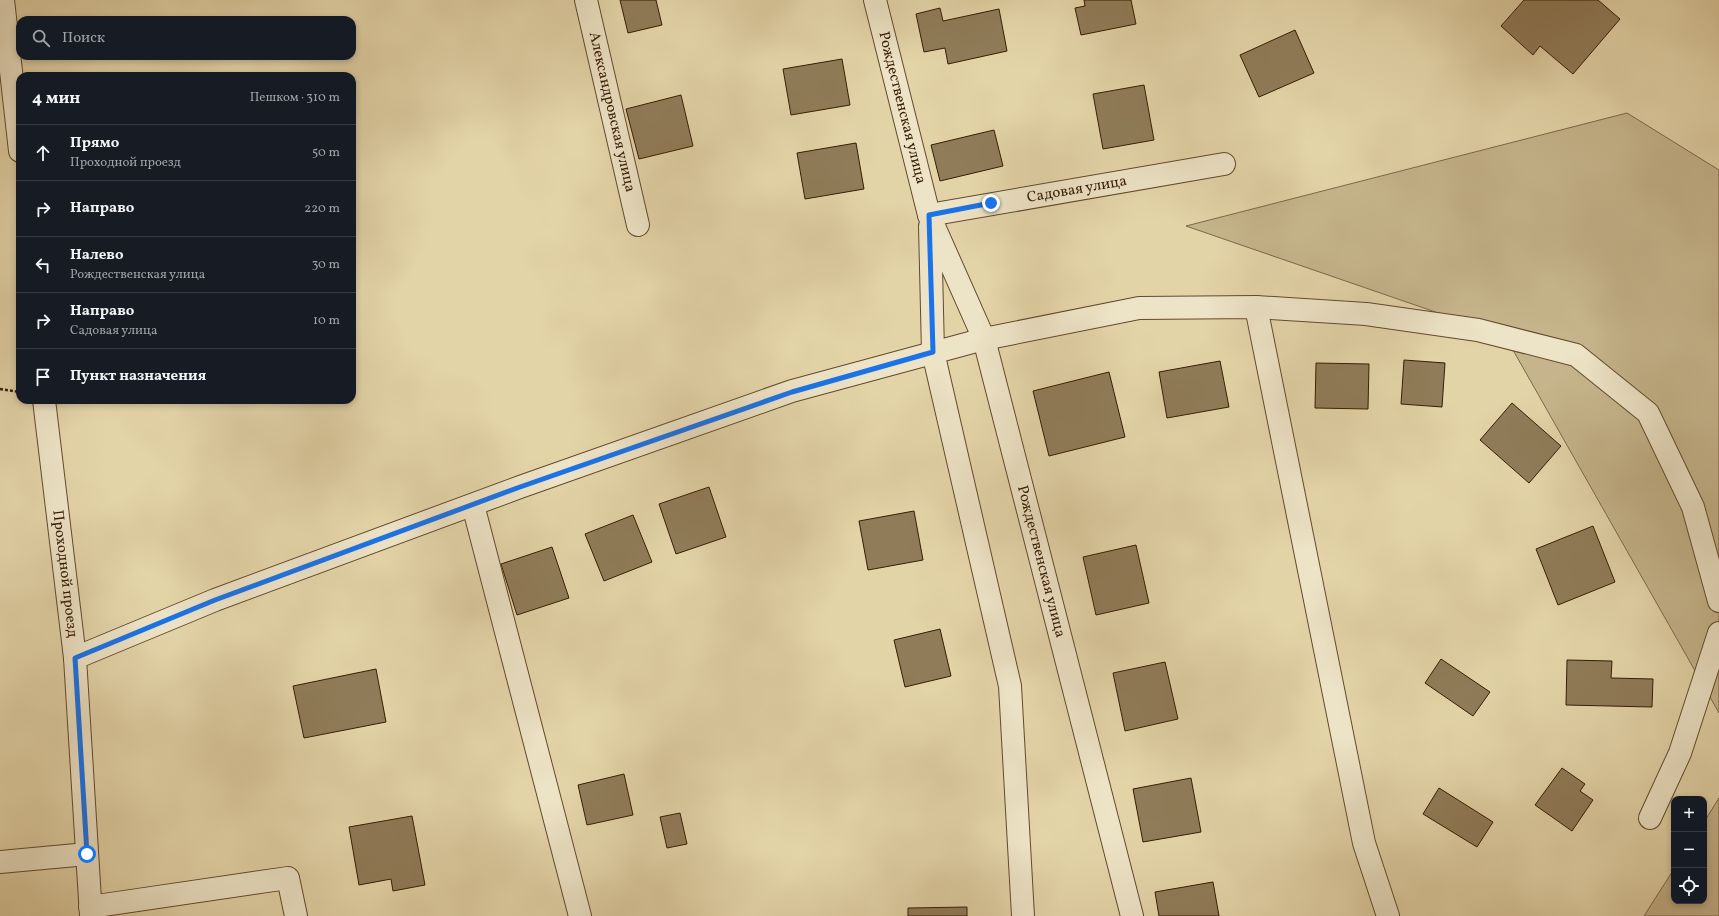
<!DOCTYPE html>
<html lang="ru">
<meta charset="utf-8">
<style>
body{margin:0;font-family:Vollkorn,serif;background:#242831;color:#f1f3f6}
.controls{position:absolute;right:12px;bottom:12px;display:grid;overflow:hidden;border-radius:8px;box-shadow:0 2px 6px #0003}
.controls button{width:36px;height:36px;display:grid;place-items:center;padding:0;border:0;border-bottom:1px solid #363941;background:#171b24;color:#f1f3f6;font:20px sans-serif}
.stop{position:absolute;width:12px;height:12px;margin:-9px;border:3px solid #1a73e8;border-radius:50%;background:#fff}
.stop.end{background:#1a73e8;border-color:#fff;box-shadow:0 1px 4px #0008}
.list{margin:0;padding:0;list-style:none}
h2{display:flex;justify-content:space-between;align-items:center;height:52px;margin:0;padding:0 16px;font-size:17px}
h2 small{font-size:13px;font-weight:400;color:#9ea1a6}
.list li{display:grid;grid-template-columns:26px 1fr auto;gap:12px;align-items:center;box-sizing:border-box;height:56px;padding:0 16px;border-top:1px solid #363941}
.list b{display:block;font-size:15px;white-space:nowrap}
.list p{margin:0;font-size:13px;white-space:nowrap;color:#9ea1a6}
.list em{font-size:13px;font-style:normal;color:#9ea1a6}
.icon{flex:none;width:22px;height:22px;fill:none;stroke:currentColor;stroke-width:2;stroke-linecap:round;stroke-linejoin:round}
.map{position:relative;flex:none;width:1719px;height:916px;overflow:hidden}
.search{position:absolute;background:#171b24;box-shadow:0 2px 6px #0003;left:16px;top:16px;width:340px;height:44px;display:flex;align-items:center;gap:10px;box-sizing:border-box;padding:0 14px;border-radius:12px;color:#9ea1a6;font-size:15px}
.panel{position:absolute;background:#171b24;box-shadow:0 2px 6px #0003;left:16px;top:72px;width:340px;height:332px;border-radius:12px}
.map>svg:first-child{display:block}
</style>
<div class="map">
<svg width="1719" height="916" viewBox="0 0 1719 916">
<rect width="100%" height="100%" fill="#e3d4a8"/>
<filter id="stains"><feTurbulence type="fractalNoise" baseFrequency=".005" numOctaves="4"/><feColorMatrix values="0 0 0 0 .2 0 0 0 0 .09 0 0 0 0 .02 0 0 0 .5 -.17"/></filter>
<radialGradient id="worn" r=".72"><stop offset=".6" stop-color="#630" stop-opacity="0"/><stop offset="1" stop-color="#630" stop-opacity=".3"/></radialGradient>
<!-- green -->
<g fill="#c6b58c" stroke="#7e6848">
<polygon points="1627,113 1719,170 1719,713 1505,336 1186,226"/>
<polygon points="1719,798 1719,916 1644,916 1674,869 1674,901 1704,901 1704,822"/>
</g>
<!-- building -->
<g fill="#907c59" stroke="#371c03">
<polygon points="620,0 656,0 662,25 628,33"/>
<polygon points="1084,0 1131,0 1136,24 1081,35 1075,8 1085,6"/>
<polygon points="1524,0 1598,0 1620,19 1573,74 1540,46 1533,55 1501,26"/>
<polygon points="940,8 943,21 999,9 1007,51 948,64 945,48 924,52 916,14"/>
<polygon points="1295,30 1314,73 1259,97 1240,55"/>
<polygon points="842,59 850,105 791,115 783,69"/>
<polygon points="1144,85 1154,140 1103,149 1093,94"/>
<polygon points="681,95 693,146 639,159 626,109"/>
<polygon points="994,130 1003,166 940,181 931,145"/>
<polygon points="856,143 864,189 805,199 797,153"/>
<polygon points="1404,360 1445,363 1442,407 1401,404"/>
<polygon points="1220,361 1229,407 1167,418 1159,372"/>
<polygon points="1316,363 1369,364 1368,409 1315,408"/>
<polygon points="1109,372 1125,437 1049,456 1033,391"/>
<polygon points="1512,403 1561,446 1529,483 1480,440"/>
<polygon points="709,487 726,537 676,554 659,504"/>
<polygon points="914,511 923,560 868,570 859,521"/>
<polygon points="633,515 652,562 604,581 585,534"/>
<polygon points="1593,526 1615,582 1558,605 1536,549"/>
<polygon points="1136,545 1149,603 1096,615 1083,557"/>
<polygon points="552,547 569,598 517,615 501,564"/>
<polygon points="940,629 951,676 905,687 894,640"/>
<polygon points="1441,659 1490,692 1473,716 1425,683"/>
<polygon points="1567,660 1612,661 1611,678 1653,679 1652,707 1566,705"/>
<polygon points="1165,662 1178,719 1125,731 1113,673"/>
<polygon points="376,669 386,722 304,738 293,686"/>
<polygon points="1562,768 1585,784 1580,791 1593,800 1572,831 1535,805"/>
<polygon points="624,774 633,815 587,825 578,785"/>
<polygon points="1191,778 1201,832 1143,842 1133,789"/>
<polygon points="1439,788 1493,822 1477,847 1423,814"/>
<polygon points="680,813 687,844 667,848 660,817"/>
<polygon points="412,816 425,885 393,891 391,879 359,885 349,827"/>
<polygon points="1213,882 1219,916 1159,916 1155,892"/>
<polygon points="967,907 967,916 908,916 908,908"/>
</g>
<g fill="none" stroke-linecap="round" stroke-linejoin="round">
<!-- minor casing -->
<g stroke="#624a2c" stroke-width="24">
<g id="minor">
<polyline points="3,0 20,151"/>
<path id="s1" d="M586,0l52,225"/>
<path id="s2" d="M875,0l54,215 55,124 148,577"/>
<path id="s3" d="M929,215l295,-51"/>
<polyline points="930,226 933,352 1010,686 1023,916"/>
<polyline points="1256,307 1364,843 1388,916"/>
<path id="s4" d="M44,400l31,258 16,258"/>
<polyline points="473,505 580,916"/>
<polyline points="75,658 215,600 520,487 792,391 984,339 1139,308 1256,307 1366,314 1478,330 1576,355 1648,413 1693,507 1719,601"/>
<polyline points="1650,818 1680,753 1719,633"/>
<polyline points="0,862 87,854"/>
<polyline points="90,907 288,878 296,916"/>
</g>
</g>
<!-- path -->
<polyline stroke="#371c03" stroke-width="2.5" stroke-dasharray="3 2" stroke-linecap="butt" points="0,389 20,392"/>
<!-- minor -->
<use href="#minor" stroke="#ede3c6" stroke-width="22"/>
</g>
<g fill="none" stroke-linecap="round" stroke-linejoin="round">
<!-- route -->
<polyline stroke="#1a73e8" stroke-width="5" points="87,854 75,658 215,600 520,487 792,392 933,352 929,215 991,203"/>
</g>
<g text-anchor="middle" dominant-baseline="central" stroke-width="3" stroke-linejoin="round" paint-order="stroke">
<!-- street labels -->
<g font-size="15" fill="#371c03" stroke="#ede3c6">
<text stroke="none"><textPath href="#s2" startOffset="111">Рождественская улица</textPath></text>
<text stroke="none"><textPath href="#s1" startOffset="115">Александровская улица</textPath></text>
<text stroke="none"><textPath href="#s3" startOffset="150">Садовая улица</textPath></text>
<text stroke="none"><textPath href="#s2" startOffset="587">Рождественская улица</textPath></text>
<text stroke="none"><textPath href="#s4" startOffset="175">Проходной проезд</textPath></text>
</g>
</g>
<rect width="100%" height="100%" filter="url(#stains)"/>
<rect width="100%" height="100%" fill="url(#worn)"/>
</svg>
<div class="controls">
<button>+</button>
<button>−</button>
<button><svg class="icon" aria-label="locate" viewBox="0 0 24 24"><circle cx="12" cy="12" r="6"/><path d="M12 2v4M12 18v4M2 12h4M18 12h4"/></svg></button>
</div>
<div class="stop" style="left:87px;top:854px"></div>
<div class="stop end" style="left:991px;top:203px"></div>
<div class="search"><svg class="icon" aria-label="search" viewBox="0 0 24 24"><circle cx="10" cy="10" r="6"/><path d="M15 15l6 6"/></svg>Поиск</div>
<section class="panel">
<h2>4 мин<small>Пешком · 310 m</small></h2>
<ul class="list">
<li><svg class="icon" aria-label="ahead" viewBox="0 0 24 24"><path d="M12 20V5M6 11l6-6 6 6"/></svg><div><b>Прямо</b><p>Проходной проезд</p></div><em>50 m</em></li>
<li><svg class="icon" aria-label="right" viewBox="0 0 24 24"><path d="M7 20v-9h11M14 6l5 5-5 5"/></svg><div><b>Направо</b></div><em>220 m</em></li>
<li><svg class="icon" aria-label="left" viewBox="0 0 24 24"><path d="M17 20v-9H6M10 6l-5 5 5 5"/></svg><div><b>Налево</b><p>Рождественская улица</p></div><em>30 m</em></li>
<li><svg class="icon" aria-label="right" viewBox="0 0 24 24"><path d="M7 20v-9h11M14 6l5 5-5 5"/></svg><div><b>Направо</b><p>Садовая улица</p></div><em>10 m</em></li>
<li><svg class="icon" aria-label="arrive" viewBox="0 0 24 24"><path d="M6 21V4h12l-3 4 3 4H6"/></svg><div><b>Пункт назначения</b></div></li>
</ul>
</section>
</div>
